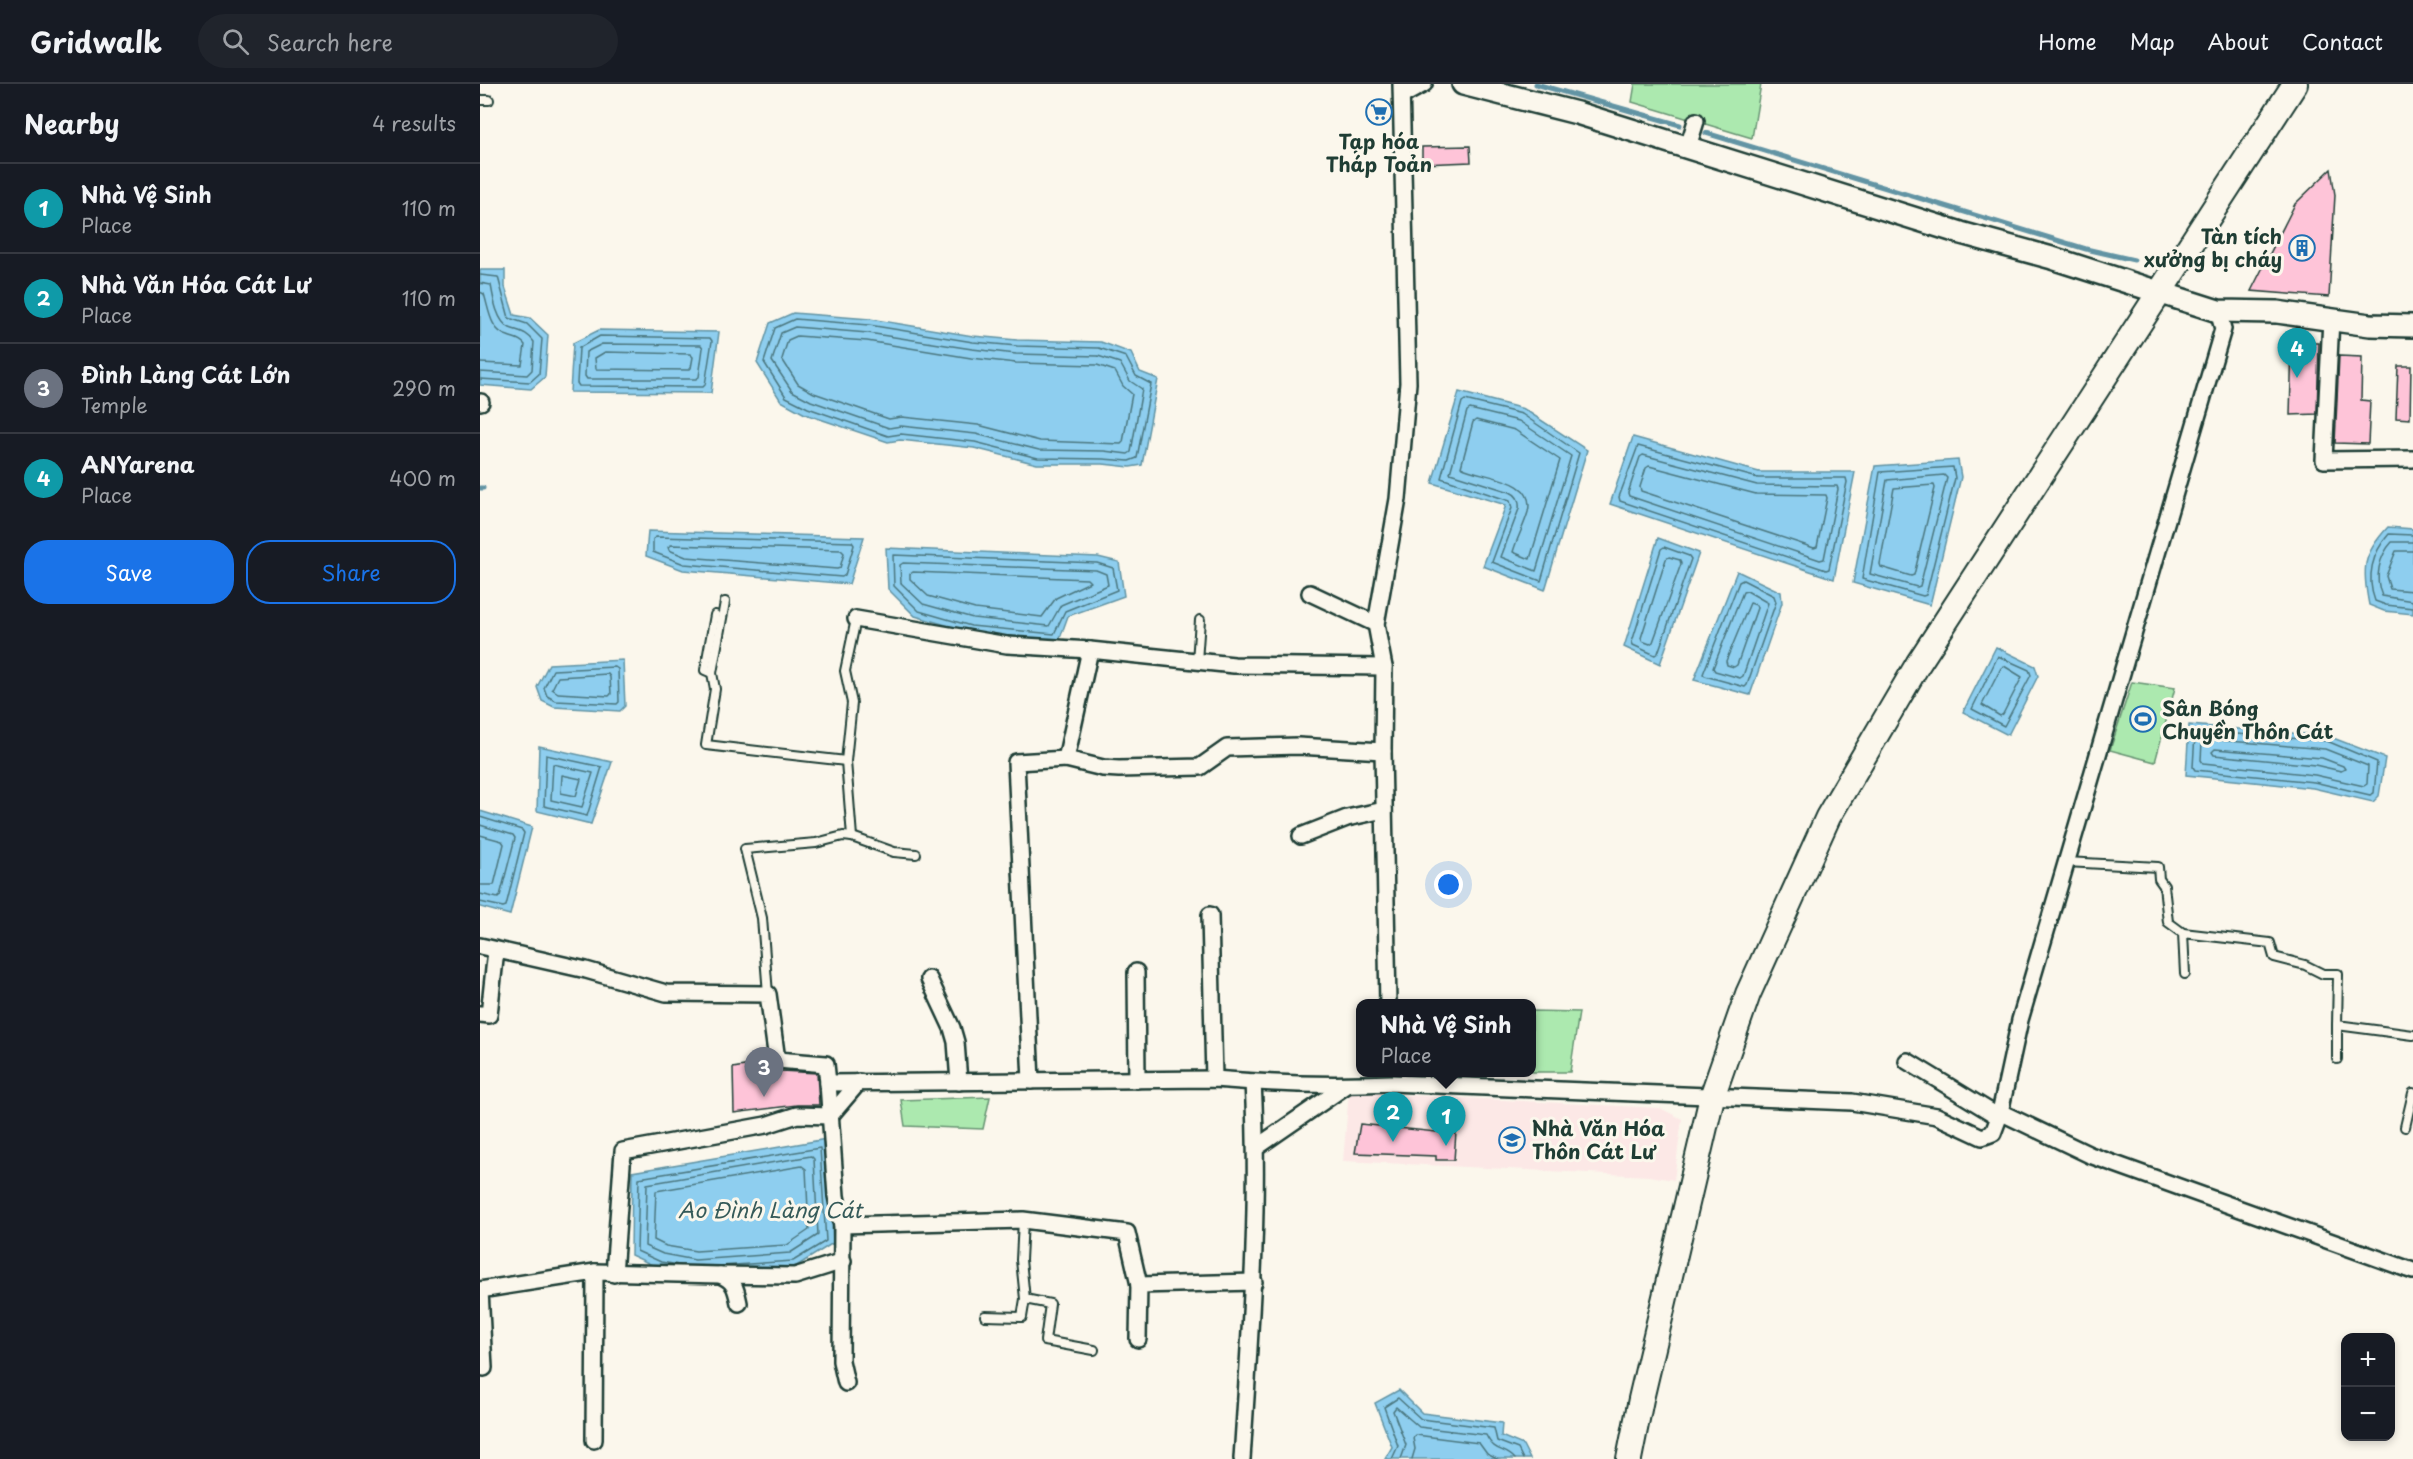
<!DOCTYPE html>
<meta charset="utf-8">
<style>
body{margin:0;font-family:"Playpen Sans",sans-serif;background:#20242c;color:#f1f3f6}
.controls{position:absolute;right:18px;bottom:18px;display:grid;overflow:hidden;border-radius:12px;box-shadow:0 3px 9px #0003}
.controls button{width:54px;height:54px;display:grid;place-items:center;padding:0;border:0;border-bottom:2px solid #363941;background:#171b24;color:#f1f3f6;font:30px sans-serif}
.you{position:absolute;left:969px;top:801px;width:21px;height:21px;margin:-15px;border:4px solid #fff;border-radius:50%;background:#1a73e8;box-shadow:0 0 0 9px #1a73e833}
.badge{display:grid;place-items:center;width:39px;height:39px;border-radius:50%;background:#1a73e8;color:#fff;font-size:20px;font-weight:700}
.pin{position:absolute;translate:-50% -50px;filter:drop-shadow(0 2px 3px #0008)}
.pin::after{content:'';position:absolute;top:32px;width:21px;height:18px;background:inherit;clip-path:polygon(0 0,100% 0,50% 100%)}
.popup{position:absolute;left:876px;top:915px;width:180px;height:78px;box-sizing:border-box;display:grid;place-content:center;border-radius:12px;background:#171b24;filter:drop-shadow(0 2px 4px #0005);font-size:20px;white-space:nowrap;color:#9ea1a6}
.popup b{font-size:22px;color:#f1f3f6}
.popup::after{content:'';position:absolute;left:50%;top:100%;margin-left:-12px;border:12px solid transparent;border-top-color:#171b24}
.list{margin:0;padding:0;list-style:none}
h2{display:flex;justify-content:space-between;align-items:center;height:78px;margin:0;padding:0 24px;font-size:26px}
h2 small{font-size:20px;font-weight:400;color:#9ea1a6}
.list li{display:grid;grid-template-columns:39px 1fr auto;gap:18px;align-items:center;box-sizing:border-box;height:90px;padding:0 24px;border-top:2px solid #363941}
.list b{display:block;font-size:22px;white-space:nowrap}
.list p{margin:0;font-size:20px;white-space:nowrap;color:#9ea1a6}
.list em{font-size:20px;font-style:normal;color:#9ea1a6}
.actions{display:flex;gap:12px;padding:18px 24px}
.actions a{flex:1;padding:14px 0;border:2px solid #1a73e8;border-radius:24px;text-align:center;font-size:21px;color:#1a73e8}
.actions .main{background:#1a73e8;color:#fff}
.icon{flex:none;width:33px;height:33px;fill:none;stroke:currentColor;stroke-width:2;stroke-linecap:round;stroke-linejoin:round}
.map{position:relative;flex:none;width:1933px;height:1375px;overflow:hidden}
header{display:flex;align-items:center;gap:36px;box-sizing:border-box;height:84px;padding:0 30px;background:#171b24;border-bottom:2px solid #363941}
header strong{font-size:28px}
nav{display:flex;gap:33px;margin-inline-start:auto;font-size:21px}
.search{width:420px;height:54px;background:#20242c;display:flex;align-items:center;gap:15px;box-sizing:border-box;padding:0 21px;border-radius:33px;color:#9ea1a6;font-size:22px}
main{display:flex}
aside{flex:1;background:#171b24}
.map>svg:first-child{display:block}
</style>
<header>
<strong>Gridwalk</strong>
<div class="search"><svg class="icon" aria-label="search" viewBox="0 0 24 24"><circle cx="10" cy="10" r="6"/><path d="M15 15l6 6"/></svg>Search here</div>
<nav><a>Home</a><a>Map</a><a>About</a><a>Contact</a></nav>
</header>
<main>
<aside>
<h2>Nearby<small>4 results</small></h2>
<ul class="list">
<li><span class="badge" style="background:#0f9aa8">1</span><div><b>Nhà Vệ Sinh</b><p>Place</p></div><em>110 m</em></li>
<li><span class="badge" style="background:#0f9aa8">2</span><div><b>Nhà Văn Hóa Cát Lư</b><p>Place</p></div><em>110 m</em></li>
<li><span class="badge" style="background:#6b7280">3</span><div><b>Đình Làng Cát Lớn</b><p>Temple</p></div><em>290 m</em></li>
<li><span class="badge" style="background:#0f9aa8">4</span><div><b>ANYarena</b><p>Place</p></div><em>400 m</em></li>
</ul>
<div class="actions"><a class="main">Save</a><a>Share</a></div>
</aside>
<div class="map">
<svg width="1933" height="1375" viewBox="0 0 1933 1375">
<rect width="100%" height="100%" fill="#fbf7ec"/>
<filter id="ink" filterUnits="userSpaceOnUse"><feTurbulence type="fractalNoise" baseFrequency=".0167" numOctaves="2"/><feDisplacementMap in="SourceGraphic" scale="12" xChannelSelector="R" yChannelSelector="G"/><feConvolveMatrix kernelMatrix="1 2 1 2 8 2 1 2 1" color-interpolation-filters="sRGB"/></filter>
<g filter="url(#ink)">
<!-- built -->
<polygon fill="#fce8e6" points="869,1008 1180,1024 1202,1035 1194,1096 1169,1092 863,1077"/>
<!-- green -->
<g fill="#ace9af" stroke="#669372" stroke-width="1.5">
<polygon points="1155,0 1281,0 1272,54 1152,18"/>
<polygon points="1652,598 1695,604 1675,678 1630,666"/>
<polygon points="1052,927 1099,928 1090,988 1052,988"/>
<polygon points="510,1013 503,1045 425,1042 421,1016"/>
</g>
<!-- water -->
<g fill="#8eceef" stroke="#6294a4" stroke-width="1.5">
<polygon points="0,186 25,186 25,203 34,231 50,234 68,251 65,293 51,305 0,301"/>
<polygon points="313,229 390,235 493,252 537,256 621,258 651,269 660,288 678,295 662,381 650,383 623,380 557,380 494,364 420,356 408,358 325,330 301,317 277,279 290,239"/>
<polygon points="119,246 239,248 231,309 90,308 93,259"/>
<polygon points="979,308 1044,325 1107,366 1065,506 1003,482 1026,421 952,399"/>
<polygon points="1153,353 1279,388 1375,388 1354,495 1130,420"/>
<polygon points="1478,376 1481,393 1450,521 1373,499 1395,382"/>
<path d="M1908,443l25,2v85l-29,-3 -15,-6c-7,-36 -7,-50 19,-78z"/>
<polygon points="168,447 384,453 369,500 203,486 166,472"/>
<polygon points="1178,454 1219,469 1180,580 1144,563"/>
<polygon points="406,464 618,473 639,478 644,512 588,532 579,557 490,548 435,532 408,505"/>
<polygon points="1257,487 1301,508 1302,519 1270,611 1214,596"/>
<polygon points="1516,563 1555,582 1558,592 1528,651 1483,628"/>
<polygon points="143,576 145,622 140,627 74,623 62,617 57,603 69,580"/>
<polygon points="1709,641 1848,652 1905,674 1899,712 1893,718 1833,704 1706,691"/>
<polygon points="59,662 132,678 111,740 57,727"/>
<polygon points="0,727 52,743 30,831 0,823"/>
<polygon points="347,1055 353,1159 315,1183 214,1190 179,1184 151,1171 152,1088"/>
<polygon points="919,1306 942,1329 1022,1339 1021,1352 1043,1361 1050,1375 905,1375 912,1363 895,1319"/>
</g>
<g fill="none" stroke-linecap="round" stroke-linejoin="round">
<!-- shore -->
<g stroke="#4b777f" stroke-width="1.5">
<polyline points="0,191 18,193 29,234 47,240 62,255 59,290 50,298 0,295"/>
<path d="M0,199l11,2c2,12 6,38 19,43 11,4 17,4 24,14l-2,28 -5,5 -47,-3"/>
<path d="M0,208l4,2c5,15 6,37 24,42 7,3 12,2 17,9l-3,20 -42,-2"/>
<polygon points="315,235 389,241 493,258 537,262 619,264 646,273 656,292 671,300 657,374 649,377 623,375 558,374 495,358 421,350 408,352 328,324 306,313 284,278 295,244"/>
<polygon points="315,243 388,249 492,265 536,270 618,272 640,279 650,297 662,305 651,368 648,370 624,367 559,366 496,350 421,342 409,344 331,317 312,307 292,277 301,249"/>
<polygon points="120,252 230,254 232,257 225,301 223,303 99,302 97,299 99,264"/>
<polygon points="317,252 387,257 491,274 536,279 617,281 635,287 643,302 652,310 643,358 641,360 560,357 498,341 422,333 409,335 334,309 318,300 302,275 308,256"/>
<polygon points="122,260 221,261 223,264 219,293 216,295 107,295 105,292 106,268"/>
<polygon points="125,268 210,270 213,273 211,284 209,286 116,285 115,274"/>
<polygon points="985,316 1042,330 1099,369 1061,497 1012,478 1032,424 1030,417 961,394 982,318"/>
<path d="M990,325l49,12 52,35 -35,115 -35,-14 18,-48c1,-8 -2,-14 -9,-17l-60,-19 17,-62z"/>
<path d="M996,336l39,10 45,30 -30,99 -17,-7c4,-14 11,-26 15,-40 9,-35 -47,-34 -67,-45l12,-45z"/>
<polygon points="1158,362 1278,394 1366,394 1367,398 1349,485 1346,486 1140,417 1139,413"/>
<polygon points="1163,371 1277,401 1357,402 1358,405 1344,475 1340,476 1149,412 1148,409 1160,373"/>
<polygon points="1169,382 1276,410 1346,411 1347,414 1337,463 1334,464 1161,407 1160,403 1166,384"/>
<polygon points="1473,383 1475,394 1446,511 1443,512 1382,495 1400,388"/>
<polygon points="1464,391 1467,394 1440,502 1437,503 1390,490 1407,396"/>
<polygon points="1454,401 1455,404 1434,491 1431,492 1401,483 1400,480 1414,404"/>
<path d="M1933,451l-24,-1c-17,19 -23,43 -14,67l11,4 27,3"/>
<polygon points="176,453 372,458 374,461 365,491 362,493 204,480 173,468 173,455"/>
<path d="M1933,458h-21c-13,14 -18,36 -10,54l31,5"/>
<polygon points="191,461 361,466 364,469 360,484 357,485 206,473 189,466 188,463"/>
<polygon points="1184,463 1209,472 1211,475 1178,569 1175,571 1153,561 1152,558 1181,465"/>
<polyline points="1933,467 1916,467 1906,492 1910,505 1933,507"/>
<polygon points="413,471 617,479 633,484 637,506 585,527 574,550 491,542 439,527 414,502"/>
<polygon points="1189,473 1200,476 1201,480 1173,558 1170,560 1162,557 1161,554 1186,475"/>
<polygon points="423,479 616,486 626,490 628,501 581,521 569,542 493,534 443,520 421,499 420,481"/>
<polygon points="433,488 607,495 610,498 576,514 562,533 495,525 448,512 430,495 430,490"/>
<polygon points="1263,496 1294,512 1296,518 1267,601 1265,603 1225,592 1223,590 1259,498"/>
<polygon points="1267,507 1288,519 1263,592 1260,594 1235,587 1233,584 1263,508"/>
<polygon points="1270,519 1276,521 1277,524 1257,581 1254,583 1247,581 1246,577"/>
<polygon points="1518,572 1549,586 1551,591 1524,642 1492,625"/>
<polygon points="1524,582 1542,593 1523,630 1520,632 1502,621 1521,584"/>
<polygon points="135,583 138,585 139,618 137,620 76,617 67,612 64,604 73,586"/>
<polygon points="128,590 130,593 131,610 129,612 78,609 72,605 78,593"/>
<polygon points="1718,647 1847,657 1897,678 1894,709 1890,711 1834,698 1715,686 1713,683 1715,650"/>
<polygon points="1725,655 1845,665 1888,682 1887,700 1884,702 1835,691 1723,679 1721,676 1722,658"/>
<polygon points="1735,665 1842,674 1863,682 1865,685 1861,687 1835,681 1734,671 1732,668"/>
<polygon points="66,671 122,683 107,732 64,722"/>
<polygon points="73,680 113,689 102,723 71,716"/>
<polygon points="82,691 101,695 96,712 81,709"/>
<polyline points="0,733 42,746 44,749 26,822 23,823 0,818"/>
<polyline points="0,741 33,751 35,754 20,812 18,814 0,810"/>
<polyline points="0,751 22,757 24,760 14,801 0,801"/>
<polygon points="331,1072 334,1075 338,1151 310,1169 215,1176 183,1170 165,1162 167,1100"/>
<polygon points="322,1082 326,1085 329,1146 307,1161 216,1167 186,1162 174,1156 176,1107"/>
<polyline points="199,1181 181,1178 157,1167 159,1094 340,1064 346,1157 313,1177 240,1182"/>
<polyline points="912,1375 918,1362 904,1323 918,1314 941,1335 1014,1344 1017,1357 1038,1365 1043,1375"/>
<path d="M921,1375l5,-14 -13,-34 3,-4 23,20 67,8c9,19 19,12 29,24"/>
<polyline points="932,1375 935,1365 933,1354 936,1351 999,1359 1007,1370 1017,1375"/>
</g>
<!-- stream -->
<g stroke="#6294a4" stroke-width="5">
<polyline points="1056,0 1200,41"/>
<polyline points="1226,49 1606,165 1654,176"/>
<polyline points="0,404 3,404"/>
</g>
</g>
<!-- building -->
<g fill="#fec4d8" stroke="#1f3d34" stroke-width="1.5">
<polygon points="990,62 991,78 942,80 942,63"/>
<polygon points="1851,85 1855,111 1849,213 1771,207 1815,120"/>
<polygon points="1812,259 1839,259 1837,330 1810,331"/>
<polygon points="1859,272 1882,273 1881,316 1890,317 1888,360 1855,359"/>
<polygon points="1918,282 1931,282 1930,335 1916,334"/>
<polygon points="288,978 292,984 301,987 337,989 339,1021 317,1021 254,1029 253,984"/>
<polygon points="880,1040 956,1048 956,1045 976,1048 974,1076 956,1076 956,1072 875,1069"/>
</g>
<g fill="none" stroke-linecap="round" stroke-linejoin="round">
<!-- service casing -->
<g stroke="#1f3d34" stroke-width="12">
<g id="service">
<polyline points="0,16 9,16"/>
<polyline points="245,518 232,589 235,605 226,661 366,677"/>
<polyline points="717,577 720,536"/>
<polyline points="232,589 225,586 235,531"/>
<polyline points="372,753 366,677 372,619 365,587 376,535"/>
<polyline points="1586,778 1678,783 1679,795 1684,802 1688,838 1703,849 1790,859 1794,873 1825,881 1843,890 1858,890 1857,941 1933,951"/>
<polyline points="1703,849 1705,890"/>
<polyline points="288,910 282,834 265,765 336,759 363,752 372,753 414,768 436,770"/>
<polyline points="1857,975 1857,941"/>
<polyline points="1925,1043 1933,1009"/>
<polyline points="545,1215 570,1220 565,1257 614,1266"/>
<polyline points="505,1232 542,1233 545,1215 541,1176 543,1136"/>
</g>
</g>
<!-- minor casing -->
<g stroke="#1f3d34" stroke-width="20">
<g id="minor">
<polyline points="922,12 944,0"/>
<polyline points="1208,63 1216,37"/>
<polyline points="1851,235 1844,376 1933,375"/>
<polyline points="0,318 1,318"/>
<polyline points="830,509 896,540"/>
<polyline points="376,535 527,561 610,566 754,581 904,583"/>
<polyline points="586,675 610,566"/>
<polyline points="821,752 867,734 904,726"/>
<polyline points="730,831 734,995"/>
<path d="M0,862l106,24 80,23 102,1 9,66 49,4 2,19 386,-4c59,5 118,7 176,4l462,19 85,14 45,21 11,-4 6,-16 -92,-56"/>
<polyline points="656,888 657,996"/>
<polyline points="449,895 472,944 476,958 479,998"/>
<polyline points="908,920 903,667 904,583 896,540 918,415 928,299 921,0"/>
<polyline points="0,930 9,931 16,866"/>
<polyline points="551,997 536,678 586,675 623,684 639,685 720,683 747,664 818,662 903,667"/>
<polyline points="348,999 356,1112 362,1141 361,1277 366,1299"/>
<polyline points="1520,1028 1610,1071 1933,1187"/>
<polyline points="1519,1033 1540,936 1743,245 1738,227"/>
<polyline points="777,1063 867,1001"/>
<polyline points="362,1141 543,1136 647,1149 659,1201 774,1198"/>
<polyline points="134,1190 143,1067 286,1041 317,1031 350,1032 379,998"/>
<polyline points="240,1191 315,1192 363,1177"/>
<polyline points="658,1255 659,1201"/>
<path d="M4,1284l-4,-78 115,-18 125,3c15,6 16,14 19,28"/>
<polyline points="114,1356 115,1188"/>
<path d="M762,1375c8,-126 18,-251 11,-377"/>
</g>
</g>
<!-- secondary casing -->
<g stroke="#1f3d34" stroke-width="26">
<polyline id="secondary" points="983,0 1097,29 1481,149 1572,174 1738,227 1797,228 1890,241 1933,242"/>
</g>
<!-- primary casing -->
<g stroke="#1f3d34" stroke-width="28">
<polyline id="primary" points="1149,1375 1161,1315 1232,1013 1268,910 1348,733 1438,580 1815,0"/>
</g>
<!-- service -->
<use href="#service" stroke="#fbf7ec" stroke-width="8"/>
<!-- minor -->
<use href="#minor" stroke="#fbf7ec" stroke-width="15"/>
<!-- secondary -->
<use href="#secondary" stroke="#fbf7ec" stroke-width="21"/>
<!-- primary -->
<use href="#primary" stroke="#fbf7ec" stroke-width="24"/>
</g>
</g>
<!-- icons -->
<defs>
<g id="supermarket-ring" transform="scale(1.35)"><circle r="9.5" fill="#fbf7ec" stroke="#1f6fb2" stroke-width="1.5"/><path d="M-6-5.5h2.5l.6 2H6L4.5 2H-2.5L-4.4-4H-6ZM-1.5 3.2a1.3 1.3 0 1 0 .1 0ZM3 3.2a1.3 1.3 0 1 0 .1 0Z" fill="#1f6fb2"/></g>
<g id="building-ring" transform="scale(1.35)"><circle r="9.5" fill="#fbf7ec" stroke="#1f6fb2" stroke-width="1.5"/><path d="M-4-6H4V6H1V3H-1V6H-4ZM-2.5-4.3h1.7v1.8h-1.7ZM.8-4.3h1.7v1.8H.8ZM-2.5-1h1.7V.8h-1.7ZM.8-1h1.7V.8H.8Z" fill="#1f6fb2"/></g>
<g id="stadium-ring" transform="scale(1.35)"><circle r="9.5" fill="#fbf7ec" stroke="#1f6fb2" stroke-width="1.5"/><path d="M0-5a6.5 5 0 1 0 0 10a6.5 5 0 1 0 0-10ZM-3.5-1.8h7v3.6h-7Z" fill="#1f6fb2"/></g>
<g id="school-ring" transform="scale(1.35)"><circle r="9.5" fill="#fbf7ec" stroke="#1f6fb2" stroke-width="1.5"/><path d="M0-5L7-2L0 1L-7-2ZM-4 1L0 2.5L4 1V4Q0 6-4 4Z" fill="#1f6fb2"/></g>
</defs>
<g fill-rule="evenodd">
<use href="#supermarket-ring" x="899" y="28"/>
<use href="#building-ring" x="1822" y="164"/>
<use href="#stadium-ring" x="1663" y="635"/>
<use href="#school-ring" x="1032" y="1056"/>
</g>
<g text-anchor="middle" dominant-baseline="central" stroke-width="6" stroke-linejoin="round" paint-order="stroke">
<!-- poi labels -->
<g font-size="20" font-weight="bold" fill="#1f3d34" stroke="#fbf7ec" text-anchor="start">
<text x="899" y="57" text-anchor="middle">Tạp hóa<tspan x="899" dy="23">Tháp Toản</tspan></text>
<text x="1802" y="152" text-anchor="end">Tàn tích<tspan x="1802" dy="23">xưởng bị cháy</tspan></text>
<text x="1682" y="624">Sân Bóng<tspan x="1682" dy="23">Chuyền Thôn Cát</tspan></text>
<text x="1052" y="1044">Nhà Văn Hóa<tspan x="1052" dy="23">Thôn Cát Lư</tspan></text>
</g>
<!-- water labels -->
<g font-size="21" font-style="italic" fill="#355a59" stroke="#fbf7ec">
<text x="290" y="1125">Ao Đình Làng Cát</text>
</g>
</g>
</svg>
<div class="controls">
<button>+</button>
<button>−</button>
</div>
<div class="you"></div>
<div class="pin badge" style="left:966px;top:1062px;background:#0f9aa8">1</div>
<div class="popup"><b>Nhà Vệ Sinh</b>Place</div>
<div class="pin badge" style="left:913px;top:1058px;background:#0f9aa8">2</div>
<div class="pin badge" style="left:284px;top:1013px;background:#6b7280">3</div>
<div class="pin badge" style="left:1817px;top:294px;background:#0f9aa8">4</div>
</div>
</main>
